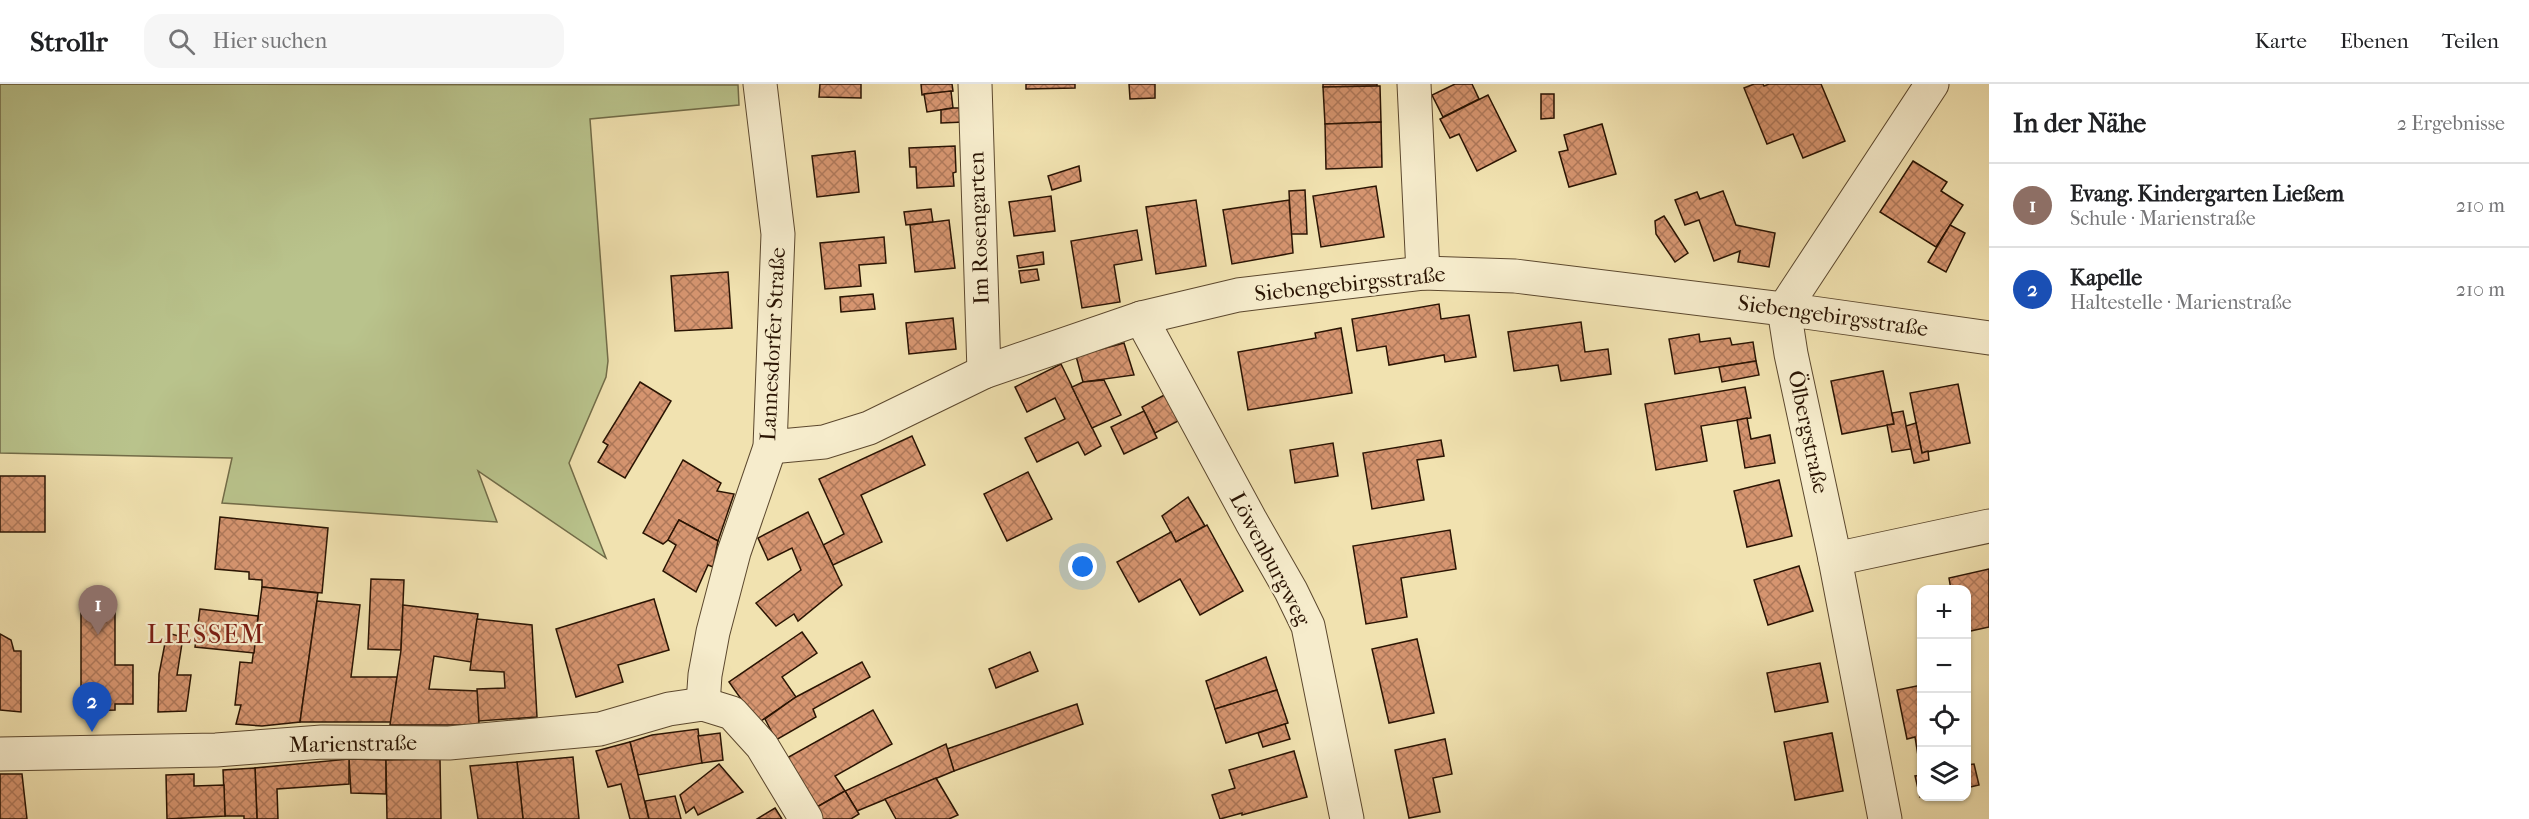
<!DOCTYPE html>
<html lang="de">
<meta charset="utf-8">
<style>
body{margin:0;font-family:"IM FELL French Canon",serif;background:#f6f6f6;color:#202124}
.controls{position:absolute;right:18px;bottom:18px;display:grid;overflow:hidden;border-radius:12px;box-shadow:0 2px 4px #0004}
.controls button{width:54px;height:54px;display:grid;place-items:center;padding:0;border:0;border-bottom:2px solid #e0e0e0;background:#fff;color:#202124;font:30px sans-serif}
.you{position:absolute;left:1083px;top:483px;width:21px;height:21px;margin:-15px;border:4px solid #fff;border-radius:50%;background:#1a73e8;box-shadow:0 0 0 9px #1a73e833}
.badge{display:grid;place-items:center;width:39px;height:39px;border-radius:50%;background:#8f2418;color:#fff;font-size:20px;font-weight:700}
.pin{position:absolute;translate:-50% -50px;filter:drop-shadow(0 2px 3px #0008)}
.pin::after{content:'';position:absolute;top:32px;width:21px;height:18px;background:inherit;clip-path:polygon(0 0,100% 0,50% 100%)}
.list{margin:0;padding:0;list-style:none}
h2{display:flex;justify-content:space-between;align-items:center;height:78px;margin:0;padding:0 24px;font-size:26px}
h2 small{font-size:20px;font-weight:400;color:#757577}
.list li{display:grid;grid-template-columns:39px 1fr auto;gap:18px;align-items:center;box-sizing:border-box;height:84px;padding:0 24px;border-top:2px solid #e0e0e0}
.list b{display:block;font-size:22px;white-space:nowrap}
.list p{margin:0;font-size:20px;white-space:nowrap;color:#757577}
.list em{font-size:20px;font-style:normal;color:#757577}
.icon{flex:none;width:33px;height:33px;fill:none;stroke:currentColor;stroke-width:2;stroke-linecap:round;stroke-linejoin:round}
.map{position:relative;flex:none;width:1989px;height:735px;overflow:hidden}
header{display:flex;align-items:center;gap:36px;box-sizing:border-box;height:84px;padding:0 30px;background:#fff;border-bottom:2px solid #e0e0e0}
header strong{font-size:28px}
nav{display:flex;gap:33px;margin-inline-start:auto;font-size:21px}
.search{width:420px;height:54px;background:#f6f6f6;display:flex;align-items:center;gap:15px;box-sizing:border-box;padding:0 21px;border-radius:18px;color:#757577;font-size:22px}
main{display:flex}
aside{flex:1;background:#fff}
.map>svg:first-child{display:block}
</style>
<header>
<strong>Strollr</strong>
<div class="search"><svg class="icon" aria-label="search" viewBox="0 0 24 24"><circle cx="10" cy="10" r="6"/><path d="M15 15l6 6"/></svg>Hier suchen</div>
<nav><a>Karte</a><a>Ebenen</a><a>Teilen</a></nav>
</header>
<main>
<div class="map">
<svg width="1989" height="735" viewBox="0 0 1989 735">
<defs>
<pattern id="building-cross-hatch" width="8" height="8" patternUnits="userSpaceOnUse" patternTransform="scale(1.5)"><rect width="8" height="8" fill="#d69570"/><path d="M0 0l8 8M0 8l8-8" fill="none" stroke="#ae785a"/></pattern>
</defs>
<rect width="100%" height="100%" fill="#f1e2b0"/>
<filter id="stains"><feTurbulence type="fractalNoise" baseFrequency=".00333" numOctaves="4"/><feColorMatrix values="0 0 0 0 .2 0 0 0 0 .09 0 0 0 0 .02 0 0 0 .5 -.17"/></filter>
<radialGradient id="worn" r=".72"><stop offset=".6" stop-color="#630" stop-opacity="0"/><stop offset="1" stop-color="#630" stop-opacity=".3"/></radialGradient>
<!-- green -->
<polygon fill="#b9c38c" stroke="#726c48" stroke-width="1.5" points="0,0 738,1 739,21 590,35 608,277 606,293 569,379 606,474 478,387 497,438 222,419 232,374 0,369"/>
<!-- building -->
<g fill="url(#building-cross-hatch)" stroke="#2a1403" stroke-width="1.5">
<polygon points="820,0 861,0 861,14 819,13"/>
<polygon points="921,0 952,0 953,7 922,11"/>
<polygon points="1026,0 1075,0 1075,4 1026,5"/>
<polygon points="1129,0 1155,0 1155,14 1130,15"/>
<polygon points="1323,0 1377,0 1377,2 1323,3"/>
<polygon points="1455,0 1472,0 1479,15 1443,33 1432,11"/>
<polygon points="1754,0 1763,0 1764,2 1769,0 1821,0 1845,57 1803,74 1793,50 1767,60 1744,4"/>
<polygon points="1377,2 1380,2 1381,38 1325,40 1323,3"/>
<polygon points="951,7 953,24 927,28 924,10"/>
<polygon points="1541,10 1554,10 1554,34 1541,35"/>
<polygon points="1488,11 1516,67 1477,87 1459,50 1450,54 1440,35"/>
<polygon points="953,24 965,24 964,38 941,39 941,26"/>
<polygon points="1381,38 1382,83 1326,85 1325,40"/>
<polygon points="1602,40 1616,90 1569,103 1559,68 1568,66 1564,51"/>
<polygon points="955,62 956,88 953,89 954,102 917,104 916,83 910,83 909,64"/>
<polygon points="855,67 859,108 817,113 812,72"/>
<polygon points="1913,77 1947,98 1941,107 1963,121 1936,163 1880,128"/>
<polygon points="1079,82 1081,97 1052,106 1048,92"/>
<polygon points="1376,102 1384,153 1321,163 1313,112"/>
<polygon points="1305,106 1307,150 1291,150 1289,107"/>
<polygon points="1723,107 1736,141 1775,149 1769,183 1738,178 1740,167 1714,177 1699,136 1685,141 1675,116 1697,108 1700,115"/>
<polygon points="1051,112 1055,147 1014,152 1009,118"/>
<polygon points="1196,116 1206,182 1156,190 1146,123"/>
<polygon points="1289,116 1293,169 1232,180 1223,126"/>
<polygon points="931,125 933,138 906,141 904,128"/>
<polygon points="1664,132 1688,169 1675,178 1656,150 1655,137"/>
<polygon points="949,136 955,184 915,188 910,141"/>
<polygon points="1950,141 1965,149 1946,188 1928,178"/>
<polygon points="1137,146 1142,176 1114,181 1120,218 1082,224 1071,157"/>
<polygon points="884,153 886,179 859,181 861,202 825,205 820,159"/>
<polygon points="1043,168 1044,180 1019,184 1017,172"/>
<polygon points="1037,185 1039,196 1021,199 1019,187"/>
<polygon points="728,188 732,244 675,247 671,192"/>
<polygon points="873,210 875,225 841,228 840,213"/>
<polygon points="1439,220 1441,235 1469,231 1476,273 1445,278 1444,271 1389,281 1386,262 1357,267 1352,235"/>
<polygon points="953,234 956,265 909,270 906,239"/>
<polygon points="1581,238 1585,268 1608,265 1611,290 1561,297 1558,281 1514,287 1508,248"/>
<polygon points="1341,244 1352,309 1248,326 1238,268 1316,254 1315,249"/>
<polygon points="1699,250 1700,258 1730,254 1732,261 1753,258 1756,277 1675,290 1669,255"/>
<polygon points="1124,259 1134,291 1083,298 1076,272"/>
<polygon points="1756,277 1759,291 1722,298 1719,283"/>
<polygon points="1061,280 1101,362 1085,371 1078,358 1037,378 1025,354 1065,335 1055,314 1027,328 1015,303"/>
<polygon points="1883,287 1894,340 1842,350 1831,297"/>
<polygon points="1104,296 1121,331 1092,344 1072,303 1083,298"/>
<polygon points="640,298 671,317 625,394 598,378 608,361 603,358"/>
<polygon points="1958,300 1970,359 1922,369 1910,309"/>
<polygon points="1745,303 1751,334 1701,342 1707,377 1656,386 1645,320"/>
<polygon points="1168,309 1182,335 1155,349 1142,323"/>
<polygon points="1144,327 1157,354 1124,370 1111,343"/>
<polygon points="1903,327 1911,365 1892,368 1887,341 1894,340 1892,329"/>
<polygon points="1747,334 1751,355 1770,351 1775,379 1745,384 1737,336"/>
<polygon points="1916,339 1922,369 1928,367 1929,376 1914,379 1906,342"/>
<polygon points="912,352 925,381 861,411 882,458 833,481 823,461 844,450 819,395"/>
<polygon points="1441,356 1444,372 1417,376 1424,416 1372,425 1363,369"/>
<polygon points="1333,359 1338,392 1295,399 1290,366"/>
<polygon points="683,376 721,399 717,407 734,410 718,457 679,436 668,456 663,460 643,449"/>
<polygon points="1028,388 1052,435 1007,457 984,410"/>
<rect x="0" y="392" width="45" height="56"/>
<polygon points="1779,396 1792,452 1747,463 1734,407"/>
<polygon points="1188,413 1205,442 1176,458 1162,432"/>
<polygon points="808,428 842,501 798,537 794,530 776,542 756,519 801,486 792,464 768,476 758,454"/>
<polygon points="220,433 328,444 322,509 262,503 262,496 249,495 249,488 215,485"/>
<polygon points="679,436 718,457 713,483 708,481 696,508 663,487 676,461 668,456"/>
<polygon points="1207,441 1243,507 1200,531 1180,495 1139,518 1117,478 1171,448 1176,458"/>
<polygon points="1450,446 1456,485 1401,494 1407,533 1366,540 1353,462"/>
<polygon points="1799,482 1813,527 1768,541 1754,496"/>
<polygon points="1989,485 1989,543 1966,548 1966,506 1951,506 1949,494"/>
<polygon points="371,495 404,496 401,566 368,565"/>
<polygon points="262,503 318,509 300,638 262,642 236,640 241,621 235,621 240,578 252,579"/>
<polygon points="654,515 669,566 618,581 623,598 576,613 556,545"/>
<polygon points="317,517 360,521 351,593 397,593 391,638 300,638"/>
<polygon points="81,520 115,521 115,581 133,581 133,620 115,620 115,626 81,627"/>
<polygon points="403,521 478,530 471,578 434,572 429,605 478,607 479,641 390,641 401,566"/>
<polygon points="200,525 258,532 254,569 195,563"/>
<polygon points="477,535 532,541 537,633 479,637 477,605 505,604 504,588 470,586"/>
<polygon points="802,548 817,569 782,593 796,613 758,639 729,598"/>
<polygon points="167,549 183,553 177,591 191,591 186,627 158,628 159,590"/>
<polygon points="0,550 11,556 14,567 21,567 21,628 0,626"/>
<polygon points="1417,555 1434,629 1389,639 1372,565"/>
<polygon points="1030,568 1038,587 996,604 989,585"/>
<polygon points="1266,573 1277,606 1215,625 1206,597"/>
<polygon points="862,578 870,593 813,625 816,633 776,656 765,635 796,613"/>
<polygon points="1820,579 1828,618 1775,628 1767,589"/>
<polygon points="1922,601 1922,677 1919,678 1915,653 1907,655 1897,606"/>
<polygon points="1277,606 1288,639 1226,659 1215,625"/>
<polygon points="1077,620 1083,640 954,687 947,665"/>
<polygon points="873,626 892,660 835,692 845,707 810,727 785,675"/>
<polygon points="1285,640 1290,655 1263,663 1258,649"/>
<polygon points="698,645 702,679 638,691 630,658 652,651"/>
<polygon points="720,649 723,676 702,679 698,652"/>
<polygon points="1832,649 1843,707 1795,716 1784,658"/>
<polygon points="1445,655 1452,690 1433,694 1440,728 1409,734 1395,666"/>
<polygon points="630,658 638,691 649,735 630,735 621,700 608,703 596,667"/>
<polygon points="946,660 954,687 857,727 845,707"/>
<polygon points="1294,667 1307,713 1242,731 1242,729 1220,735 1212,711 1235,704 1229,686"/>
<polygon points="573,673 579,735 523,735 517,678"/>
<polygon points="349,675 386,676 386,710 351,709"/>
<polygon points="349,675 349,700 277,705 278,735 257,735 255,684"/>
<polygon points="440,675 441,735 387,735 386,676"/>
<polygon points="517,678 523,735 478,735 470,682"/>
<polygon points="719,680 743,708 698,731 694,723 686,729 680,711"/>
<polygon points="1974,680 1979,701 1966,704 1966,681"/>
<polygon points="255,684 257,735 244,735 244,732 225,732 223,686"/>
<polygon points="0,690 22,690 27,735 0,735"/>
<polygon points="194,690 194,702 224,701 225,732 167,735 166,691"/>
<polygon points="1922,691 1923,712 1920,713 1915,692"/>
<polygon points="936,694 958,731 949,735 896,735 885,715"/>
<polygon points="845,707 859,730 851,735 815,735 810,727"/>
<polygon points="675,712 681,735 649,735 645,717"/>
<polygon points="775,724 782,735 757,735"/>
</g>
<g fill="none" stroke-linecap="round" stroke-linejoin="round">
<!-- minor casing -->
<g stroke="#5c482e" stroke-width="35">
<g id="minor">
<polyline points="975,0 984,288"/>
<polyline points="1414,0 1423,189"/>
<polyline points="1141,234 1251,437 1291,507 1308,542 1347,735"/>
<polyline points="770,363 824,358 869,344 984,288 1141,234 1238,211 1423,189 1515,192 1784,225 1989,254"/>
<polyline points="1835,475 1989,442"/>
<polyline points="703,620 705,591 713,548 734,468 770,363 778,150 760,0"/>
<polyline points="0,670 216,666 322,658 449,659 600,645 669,625 703,620 732,629 762,662 806,735"/>
<polyline points="1885,735 1835,475 1791,270 1784,225 1932,0"/>
</g>
</g>
<!-- minor -->
<use href="#minor" stroke="#f6eccc" stroke-width="33"/>
</g>
<g text-anchor="middle" dominant-baseline="central" stroke-width="4.5" stroke-linejoin="round" paint-order="stroke">
<!-- street labels -->
<g font-size="22" fill="#2a1403" stroke="#f6eccc">
<text transform="translate(979 144) rotate(-92)">Im Rosengarten</text>
<text transform="translate(1350 200) rotate(-6)">Siebengebirgsstraße</text>
<text transform="translate(1833 232) rotate(8)">Siebengebirgsstraße</text>
<text transform="translate(773 260) rotate(-87)">Lannesdorfer Straße</text>
<text transform="translate(1808 348) rotate(78)">Ölbergstraße</text>
<text transform="translate(1270 475) rotate(62)">Löwenburgweg</text>
<text transform="translate(353 660) rotate(-1)">Marienstraße</text>
</g>
<!-- quarter labels -->
<g font-size="26" letter-spacing="1.5" fill="#7a1f14" stroke="#f6eccc">
<text x="206" y="550">LIESSEM</text>
</g>
</g>
<rect width="100%" height="100%" filter="url(#stains)"/>
<rect width="100%" height="100%" fill="url(#worn)"/>
</svg>
<div class="controls">
<button>+</button>
<button>−</button>
<button><svg class="icon" aria-label="locate" viewBox="0 0 24 24"><circle cx="12" cy="12" r="6"/><path d="M12 2v4M12 18v4M2 12h4M18 12h4"/></svg></button>
<button><svg class="icon" aria-label="layers" viewBox="0 0 24 24"><path d="M12 4l9 5-9 5-9-5zM3 14l9 5 9-5"/></svg></button>
</div>
<div class="you"></div>
<div class="pin badge" style="left:98px;top:551px;background:#8d6e63">1</div>
<div class="pin badge" style="left:92px;top:648px;background:#1a4fb4">2</div>
</div>
<aside>
<h2>In der Nähe<small>2 Ergebnisse</small></h2>
<ul class="list">
<li><span class="badge" style="background:#8d6e63">1</span><div><b>Evang. Kindergarten Ließem</b><p>Schule · Marienstraße</p></div><em>210 m</em></li>
<li><span class="badge" style="background:#1a4fb4">2</span><div><b>Kapelle</b><p>Haltestelle · Marienstraße</p></div><em>210 m</em></li>
</ul>
</aside>
</main>
